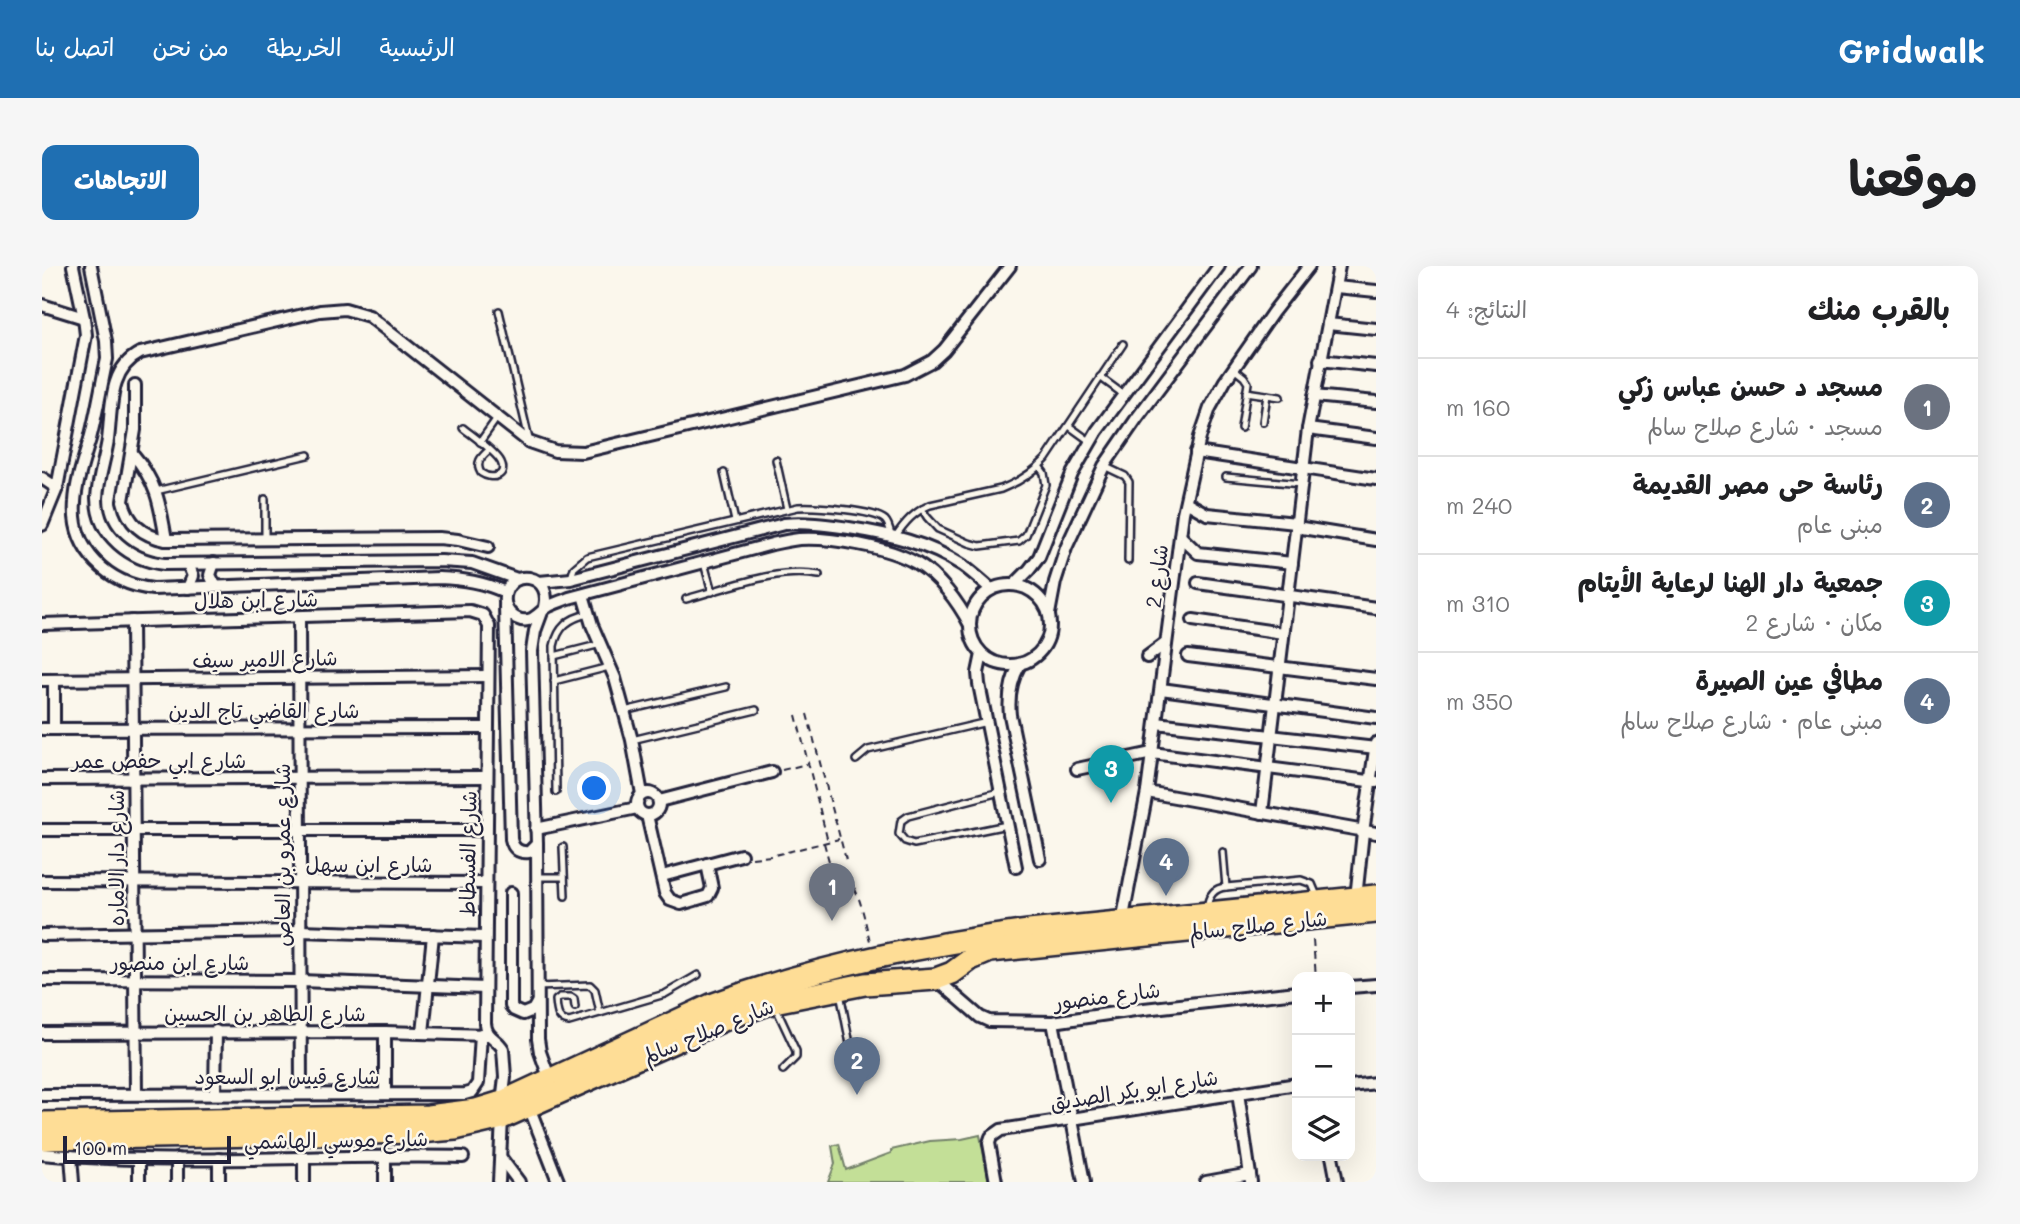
<!DOCTYPE html>
<html lang="ar">
<meta charset="utf-8">
<style>
body{margin:0;font-family:Mali,"Playpen Sans Arabic",sans-serif;background:#f6f6f6;color:#202124;direction:rtl}
.controls{position:absolute;right:21px;bottom:21px;display:grid;overflow:hidden;border-radius:14px;box-shadow:0 7px 28px #0002}
.controls button{width:63px;height:63px;display:grid;place-items:center;padding:0;border:0;border-bottom:2px solid #e0e0e0;background:#fff;color:#202124;font:35px sans-serif}
.scale{position:absolute;left:21px;bottom:18px;width:168px;box-sizing:border-box;padding-left:7px;border:4px solid #22223b;border-top:0;font-size:19px;line-height:24px;white-space:nowrap;color:#22223b;-webkit-text-stroke:5px #fbf7ec;paint-order:stroke}
.you{position:absolute;left:553px;top:523px;width:24px;height:24px;margin:-18px;border:5px solid #fff;border-radius:50%;background:#1a73e8;box-shadow:0 0 0 10px #1a73e833}
.badge{display:grid;place-items:center;width:46px;height:46px;border-radius:50%;background:#1f6fb2;color:#fff;font-size:23px;font-weight:700}
.pin{position:absolute;translate:-50% -58px;filter:drop-shadow(0 2px 4px #0008)}
.pin::after{content:'';position:absolute;top:37px;width:24px;height:21px;background:inherit;clip-path:polygon(0 0,100% 0,50% 100%)}
.list{margin:0;padding:0;list-style:none}
h2{display:flex;justify-content:space-between;align-items:center;height:91px;margin:0;padding:0 28px;font-size:30px}
h2 small{font-size:23px;font-weight:400;color:#757577}
.list li{display:grid;grid-template-columns:46px 1fr auto;gap:21px;align-items:center;box-sizing:border-box;height:98px;padding:0 28px;border-top:2px solid #e0e0e0}
.list b{display:block;font-size:26px;white-space:nowrap}
.list p{margin:0;font-size:23px;white-space:nowrap;color:#757577}
.list em{font-size:23px;font-style:normal;color:#757577}
.icon{flex:none;width:38px;height:38px;fill:none;stroke:currentColor;stroke-width:2;stroke-linecap:round;stroke-linejoin:round}
.map{position:relative;flex:none;width:1334px;height:916px;overflow:hidden;direction:ltr;border-radius:14px}
header{display:flex;align-items:center;gap:42px;box-sizing:border-box;height:98px;padding:0 35px;background:#1f6fb2;color:#fff}
header strong{font-size:33px}
nav{display:flex;gap:38px;margin-inline-start:auto;font-size:24px}
.intro{display:flex;align-items:center;justify-content:space-between;box-sizing:border-box;height:168px;padding:0 42px}
h1{margin:0;font-size:49px}
.button{padding:18px 32px;border-radius:14px;background:#1f6fb2;color:#fff;font-size:24px;font-weight:700}
main{display:flex;gap:42px;padding:0 42px}
aside{flex:1;background:#fff;border-radius:14px;box-shadow:0 7px 28px #0002}
.map>svg:first-child{display:block}
</style>
<header>
<strong>Gridwalk</strong>
<nav><a>الرئيسية</a><a>الخريطة</a><a>من نحن</a><a>اتصل بنا</a></nav>
</header>
<div class="intro"><h1>موقعنا</h1><a class="button">الاتجاهات</a></div>
<main>
<aside>
<h2>بالقرب منك<small>النتائج: 4</small></h2>
<ul class="list">
<li><span class="badge" style="background:#6b7280">1</span><div><b>مسجد د حسن عباس زكي</b><p>مسجد · شارع صلاح سالم</p></div><em>160 m</em></li>
<li><span class="badge" style="background:#5c6f8a">2</span><div><b>رئاسة حى مصر القديمة</b><p>مبنى عام</p></div><em>240 m</em></li>
<li><span class="badge" style="background:#0f9aa8">3</span><div><b>جمعية دار الهنا لرعاية الأيتام</b><p>مكان · شارع 2</p></div><em>310 m</em></li>
<li><span class="badge" style="background:#5c6f8a">4</span><div><b>مطافي عين الصيرة</b><p>مبنى عام · شارع صلاح سالم</p></div><em>350 m</em></li>
</ul>
</aside>
<div class="map">
<svg width="1334" height="916" viewBox="0 0 1334 916">
<rect width="100%" height="100%" fill="#fbf7ec"/>
<filter id="ink" filterUnits="userSpaceOnUse"><feTurbulence type="fractalNoise" baseFrequency=".0143" numOctaves="2"/><feDisplacementMap in="SourceGraphic" scale="14" xChannelSelector="R" yChannelSelector="G"/><feConvolveMatrix kernelMatrix="1 2 1 2 8 2 1 2 1" color-interpolation-filters="sRGB"/></filter>
<g filter="url(#ink)">
<!-- green -->
<polygon fill="#c3df97" stroke="#728069" stroke-width="2" points="938,869 947,916 786,916 793,898 790,880 797,878 804,904 849,887 849,884 888,875 920,873"/>
<g fill="none" stroke-linecap="round" stroke-linejoin="round">
<!-- lane casing -->
<g stroke="#22223b" stroke-width="10">
<g id="lane">
<polyline points="457,45 487,173"/>
<polyline points="1192,103 1202,111 1206,117 1199,162"/>
<polyline points="1058,111 1081,128"/>
<polyline points="1204,126 1238,131"/>
<polyline points="1221,156 1225,129"/>
<polyline points="1027,160 1049,176"/>
<path d="M421,162c10,8 33,24 38,34 7,15 -10,18 -20,11 -6,-10 0,-16 8,-23"/>
<polyline points="438,176 455,152"/>
<polyline points="734,194 745,243"/>
<polyline points="1062,200 1083,210 1087,216 1086,295"/>
<polyline points="682,207 693,255"/>
<polyline points="1184,211 1259,218"/>
<polyline points="114,225 266,189"/>
<polyline points="223,233 223,273"/>
<polyline points="880,243 885,251 896,263 927,277 938,280 977,275 984,269 1004,219 1002,207 997,200"/>
<path d="M853,271c10,-15 19,-25 35,-32l71,-16c18,-7 32,-16 45,-30l77,-115"/>
<polyline points="662,297 670,326"/>
<path d="M529,312l3,-10 13,-11 211,-50c16,-1 76,3 87,13 4,4 5,10 6,15"/>
<path d="M644,333c42,-11 91,-32 133,-24"/>
<polyline points="512,390 559,378"/>
<polyline points="512,415 567,401"/>
<polyline points="582,445 684,421"/>
<polyline points="590,474 714,444"/>
<polyline points="814,494 826,484 945,456"/>
<path d="M514,526l-2,-146c4,-19 15,-28 34,-32"/>
<polyline points="958,526 866,550 859,555 857,568 863,575 872,578 965,559"/>
<polyline points="521,581 523,630"/>
<polyline points="1181,586 1184,621"/>
<polyline points="494,611 522,611"/>
<path d="M1165,643c1,-12 6,-21 19,-22l75,-7 11,4 5,12"/>
<polyline points="495,721 548,719 553,724 558,747"/>
<polyline points="798,727 809,783"/>
<polyline points="733,740 754,785 754,791 741,804"/>
<path d="M533,741l-1,-8 -3,-2h-11l-4,3c1,11 1,20 13,22l96,-28 33,-19"/>
</g>
</g>
<!-- street casing -->
<g stroke="#22223b" stroke-width="16">
<g id="street">
<path d="M49,0l15,75 1,18c-6,27 -10,54 -17,80 -6,20 -14,42 -15,63 -4,48 33,82 78,87l286,-11c24,1 44,4 66,14"/>
<polyline points="1294,21 1334,25"/>
<polyline points="0,39 42,52"/>
<polyline points="1286,58 1334,63"/>
<polyline points="1278,94 1334,100"/>
<path d="M93,119v45l-12,71c5,23 20,35 43,39l273,-2 19,2 30,7"/>
<polyline points="1272,130 1334,136"/>
<polyline points="1266,163 1334,172"/>
<polyline points="1154,186 1334,213"/>
<path d="M90,187c25,29 28,51 34,87"/>
<polyline points="0,212 15,222"/>
<polyline points="1144,236 1165,248 1254,257"/>
<polyline points="0,259 15,222 44,69 42,52 31,0"/>
<polyline points="1254,261 1334,274"/>
<polyline points="1138,270 1156,287 1250,297"/>
<polyline points="172,297 168,309 174,321"/>
<polyline points="146,298 151,310 146,322"/>
<path d="M475,313l-45,-16 -31,-2 -277,3c-33,-4 -67,-28 -67,-66 1,-19 8,-39 11,-58 4,-31 0,-71 32,-87l180,-42 25,-2 24,7 160,126 26,9 28,1 322,-77 27,-14 12,-11 66,-84"/>
<path d="M497,316l32,-3 213,-55c23,-2 43,1 65,4 40,6 79,15 113,37 10,7 20,16 29,24"/>
<polyline points="1156,317 1334,342"/>
<circle cx="968" cy="359" r="40"/>
<polyline points="972,319 987,304 997,291 1030,208 1055,165 1177,0"/>
<polyline points="541,329 550,359 573,412 590,474 600,528"/>
<path d="M463,340l6,233c2,10 8,14 18,13l8,-8"/>
<path d="M503,341c3,-13 -1,-26 -16,-29 -23,-4 -34,28 -13,40 16,8 22,-6 33,-12 6,-3 13,-5 20,-8l203,-54c9,-2 18,-4 27,-5 32,-2 89,8 117,24 23,13 42,39 54,62"/>
<polyline points="500,346 493,365 490,385 495,578 496,773 498,786 508,814"/>
<polyline points="1007,348 1013,316 1024,282 1062,200 1095,152 1209,0"/>
<polyline points="257,351 259,828"/>
<polyline points="1151,354 1241,367"/>
<polyline points="90,355 94,828"/>
<path d="M0,358l428,-13 13,4 6,11 -4,397c1,15 12,15 18,26l2,28 -3,25"/>
<polyline points="940,388 936,407 937,418 974,601"/>
<polyline points="1146,390 1334,413"/>
<polyline points="1105,391 1124,377"/>
<path d="M978,398c-9,16 -12,32 -10,51l30,144"/>
<polyline points="0,414 446,410"/>
<polyline points="12,414 12,463"/>
<polyline points="1119,423 1334,452"/>
<polyline points="1114,457 1334,482"/>
<polyline points="0,463 445,462"/>
<polyline points="1035,503 1110,487 1334,516"/>
<polyline points="0,513 445,511"/>
<polyline points="1105,526 1334,567"/>
<circle cx="606" cy="538" r="11"/>
<polyline points="617,535 730,506"/>
<polyline points="1220,547 1266,163 1297,0"/>
<polyline points="605,549 623,627 628,634 639,638 666,630 670,622 665,598"/>
<polyline points="494,563 595,542"/>
<polyline points="0,564 444,564"/>
<polyline points="620,610 699,589"/>
<polyline points="0,615 444,617"/>
<polyline points="469,627 469,740 472,744 481,748 491,744 495,737"/>
<polyline points="1314,632 1321,566 1334,477"/>
<polyline points="1080,656 1105,526 1141,247 1158,171 1168,142 1183,115 1231,46 1267,0"/>
<polyline points="0,669 258,665 443,671"/>
<polyline points="894,713 938,751 947,755 1011,756 1093,744 1255,726"/>
<polyline points="0,714 258,715 443,722"/>
<polyline points="1308,721 1334,719"/>
<polyline points="1011,756 1042,916"/>
<polyline points="0,767 343,766 445,769"/>
<polyline points="381,767 391,669"/>
<polyline points="1308,820 1334,817"/>
<polyline points="1196,827 1209,916"/>
<polyline points="173,828 174,765"/>
<polyline points="343,828 343,766"/>
<polyline points="0,829 423,828 430,826 436,817 439,768"/>
<polyline points="487,841 516,915"/>
<path d="M0,888c140,12 281,0 421,3"/>
<polyline points="29,890 31,916"/>
<polyline points="1290,890 1295,916"/>
<polyline points="262,892 262,916"/>
<polyline points="459,892 477,916"/>
<polyline points="135,893 135,916"/>
<polyline points="97,916 97,893"/>
<polyline points="177,916 177,893"/>
<polyline points="343,916 343,890"/>
<polyline points="457,916 460,852"/>
<polyline points="954,916 947,877 949,871 959,864 1255,818"/>
<polyline points="1164,916 1208,908"/>
</g>
</g>
<!-- highway casing -->
<g stroke="#22223b" stroke-width="26">
<g id="highway">
<path d="M0,857l386,-7 48,-6 26,-8 209,-97c102,-38 211,-60 318,-74l347,-35"/>
<polyline points="0,873 377,866 413,863 460,852 686,752 732,736 823,718 894,713 910,707 929,693 948,685 1334,646"/>
</g>
</g>
<!-- path -->
<g stroke="#22223b" stroke-width="2" stroke-dasharray="7 5" stroke-linecap="butt">
<polyline points="765,448 804,594"/>
<polyline points="754,449 786,576"/>
<polyline points="740,504 765,498"/>
<path d="M782,577l9,33c6,0 11,1 16,5 11,9 17,46 21,60"/>
<polyline points="710,592 729,590 797,573"/>
<polyline points="1271,674 1274,711"/>
</g>
<!-- lane -->
<use href="#lane" stroke="#fbf7ec" stroke-width="5"/>
<!-- street -->
<use href="#street" stroke="#fbf7ec" stroke-width="10"/>
<!-- highway -->
<use href="#highway" stroke="#fedd96" stroke-width="21"/>
</g>
</g>
<g text-anchor="middle" dominant-baseline="central" stroke-width="5" stroke-linejoin="round" paint-order="stroke">
<!-- street labels -->
<g font-size="21" fill="#22223b" stroke="#fbf7ec">
<text transform="translate(1114 310) rotate(-83)">شارع 2</text>
<text transform="translate(214 333) rotate(-1)">شارع ابن هلال</text>
<text transform="translate(223 392) rotate(-1)">شارع الامير سيف</text>
<text x="222" y="443">شارع القاضي تاج الدين</text>
<text x="117" y="493">شارع ابي حفص عمر</text>
<text transform="translate(425 588) rotate(-89)">شارع الفسطاط</text>
<text transform="translate(239 589) rotate(-90)">شارع عمرو بن العاص</text>
<text transform="translate(73 592) rotate(-90)">شارع دار الاماره</text>
<text x="327" y="597">شارع ابن سهل</text>
<text transform="translate(1216 658) rotate(-6)">شارع صلاح سالم</text>
<text x="138" y="695">شارع ابن منصور</text>
<text transform="translate(1065 729) rotate(-7)">شارع منصور</text>
<text x="223" y="746">شارع الطاهر بن الحسين</text>
<text transform="translate(666 764) rotate(-22)">شارع صلاح سالم</text>
<text x="245" y="809">شارع قيس ابو السعود</text>
<text transform="translate(1092 823) rotate(-9)">شارع ابو بكر الصديق</text>
<text transform="translate(294 873) rotate(-1)">شارع موسي الهاشمي</text>
</g>
</g>
</svg>
<div class="controls">
<button>+</button>
<button>−</button>
<button><svg class="icon" aria-label="layers" viewBox="0 0 24 24"><path d="M12 4l9 5-9 5-9-5zM3 14l9 5 9-5"/></svg></button>
</div>
<div class="scale">100 m</div>
<div class="you"></div>
<div class="pin badge" style="left:790px;top:655px;background:#6b7280">1</div>
<div class="pin badge" style="left:815px;top:829px;background:#5c6f8a">2</div>
<div class="pin badge" style="left:1069px;top:537px;background:#0f9aa8">3</div>
<div class="pin badge" style="left:1124px;top:630px;background:#5c6f8a">4</div>
</div>
</main>
